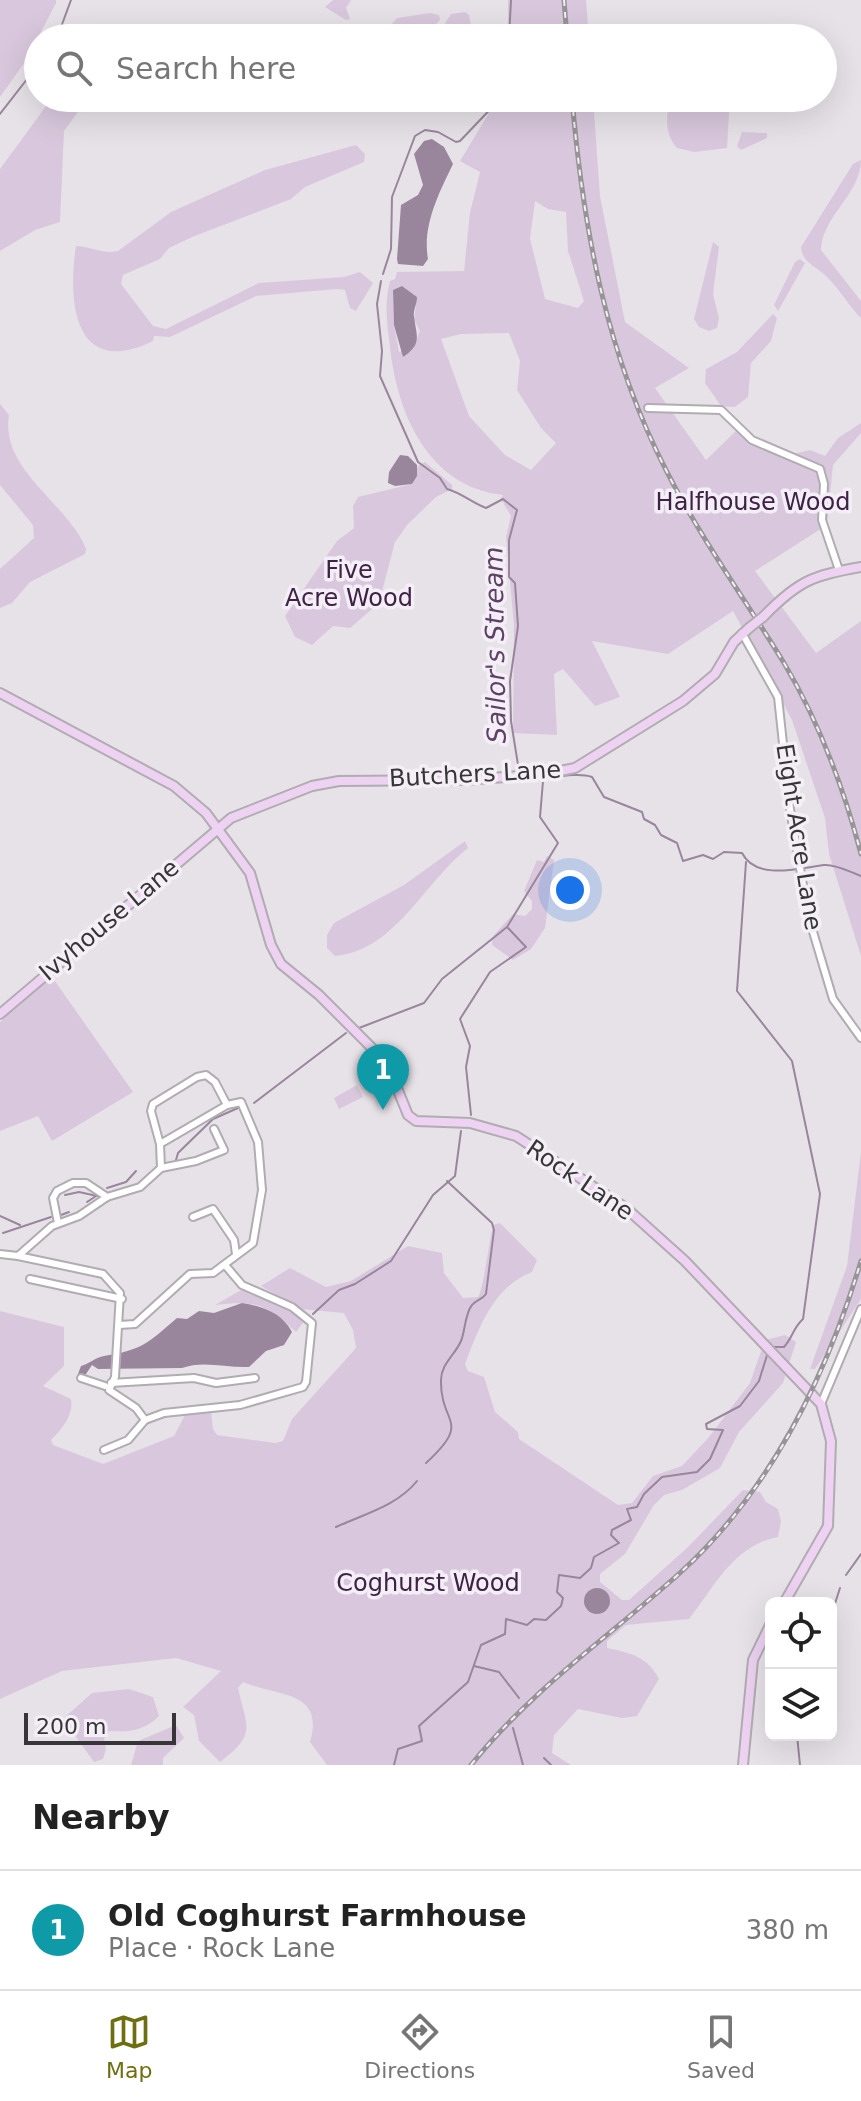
<!DOCTYPE html>
<meta charset="utf-8">
<style>
body{margin:0;font-family:"DejaVu Sans",sans-serif;background:#f2f2f2;color:#222}
.controls{position:absolute;right:24px;bottom:24px;display:grid;overflow:hidden;border-radius:12px;box-shadow:0 8px 32px #0002}
.controls button{width:72px;height:72px;display:grid;place-items:center;padding:0;border:0;border-bottom:2px solid #e0e0e0;background:#fff;color:#222;font:40px sans-serif}
.scale{position:absolute;left:24px;bottom:20px;width:152px;box-sizing:border-box;padding-left:8px;border:4px solid #373537;border-top:0;font-size:22px;line-height:28px;white-space:nowrap;color:#373537;-webkit-text-stroke:6px #f4eff6;paint-order:stroke}
.you{position:absolute;left:570px;top:890px;width:28px;height:28px;margin:-20px;border:6px solid #fff;border-radius:50%;background:#1a73e8;box-shadow:0 0 0 12px #1a73e833}
.badge{display:grid;place-items:center;width:52px;height:52px;border-radius:50%;background:#6e6f11;color:#fff;font-size:26px;font-weight:700}
.pin{position:absolute;translate:-50% -66px;filter:drop-shadow(0 2px 4px #0008)}
.pin::after{content:'';position:absolute;top:42px;width:28px;height:24px;background:inherit;clip-path:polygon(0 0,100% 0,50% 100%)}
.list{margin:0;padding:0;list-style:none}
h2{display:flex;justify-content:space-between;align-items:center;height:104px;margin:0;padding:0 32px;font-size:34px}
h2 small{font-size:26px;font-weight:400;color:#767676}
.list li{display:grid;grid-template-columns:52px 1fr auto;gap:24px;align-items:center;box-sizing:border-box;height:120px;padding:0 32px;border-top:2px solid #e0e0e0}
.list b{display:block;font-size:30px;white-space:nowrap}
.list p{margin:0;font-size:26px;white-space:nowrap;color:#767676}
.list em{font-size:26px;font-style:normal;color:#767676}
.icon{flex:none;width:44px;height:44px;fill:none;stroke:currentColor;stroke-width:2;stroke-linecap:round;stroke-linejoin:round}
.map{position:relative;flex:none;width:861px;height:1765px;overflow:hidden}
.search{position:absolute;background:#fff;box-shadow:0 8px 32px #0002;left:24px;right:24px;top:24px;height:88px;display:flex;align-items:center;gap:20px;box-sizing:border-box;padding:0 28px;border-radius:44px;color:#767676;font-size:30px}
.sheet{height:224px;background:#fff}
nav{display:flex;justify-content:space-around;align-items:center;box-sizing:border-box;height:112px;border-top:2px solid #e0e0e0;background:#fff;font-size:22px;color:#767676}
nav a{display:grid;justify-items:center;gap:4px}
nav .on{color:#6e6f11}
.map>svg:first-child{display:block}
</style>
<div class="map">
<svg width="861" height="1765" viewBox="0 0 861 1765">
<rect width="100%" height="100%" fill="#e7e2e8"/>
<!-- green -->
<g fill="#d9c8dd" fill-rule="evenodd">
<polygon points="0,0 56,0 56,3 27,59 0,97"/>
<polygon points="333,0 351,0 346,8 350,19 346,20 325,7"/>
<polygon points="508,0 586,0 589,38 508,38"/>
<polygon points="465,12 469,15 473,38 457,38 445,23 451,14"/>
<polygon points="430,13 439,15 440,20 423,38 396,38 391,34 391,25 397,18"/>
<polygon points="52,98 88,98 64,131 60,222 35,230 0,251 0,169"/>
<path d="M498,98h95l7,98 25,126 64,46 -34,20 51,72 32,-31 55,25 17,-4 15,6 13,-18 23,-15v10l-28,32 -6,60 -72,46 61,82 45,-32v335l-32,-102 -4,-36 -33,-98 -59,-109 -65,43 -76,-13 28,56 -25,9 -32,-37 -9,5 3,61 -44,-2 1,-108 -8,-88 5,-21 -10,-17 2,-4c-75,-8 -106,-82 -113,-148 -3,-24 -6,-42 0,-66l5,-2 2,-7 67,-1 6,-58 10,-41 -20,-11zM535,201l13,8 18,3 2,39 16,50 -6,7 -33,-9 -15,-60zM402,286l15,11 -3,23 6,11 -6,15 -15,6 -5,-27 -1,-35zM509,333l11,28 -3,29 24,38 15,15 -25,27 -26,-15 -36,-39 -28,-77 20,-5z"/>
<path d="M673,98h57l-3,50 -33,4 -17,-4c-12,-13 -13,-35 -4,-50z"/>
<polygon points="742,132 767,133 767,138 741,150 737,146"/>
<path d="M356,145l9,9 -1,8 -59,25 -14,12 -99,38 -23,11 -9,11 -37,16 -2,9 32,42 13,3 93,-46 85,-6 16,-5 13,11 -17,28 -6,-3 -5,-18 -8,-1 -81,7 -86,41 -16,-1 -1,5c-78,38 -86,-37 -77,-95 15,0 27,9 42,5l53,-39 94,-42z"/>
<path d="M861,160c0,34 -39,56 -40,90l40,51v17c-13,-13 -22,-30 -35,-42 -10,-10 -24,-13 -25,-29l52,-83z"/>
<polygon points="713,242 719,247 713,294 719,318 717,328 709,331 699,327 694,319"/>
<polygon points="800,259 805,263 778,311 774,305 795,262"/>
<polygon points="773,314 777,318 771,341 751,363 748,397 735,407 721,406 705,383 706,369 737,352"/>
<path d="M0,404l9,11c-9,55 59,88 77,134l-1,5 -55,28 -18,21 -12,5v-39l34,-31 -1,-13 -33,-40z"/>
<polygon points="425,462 452,485 452,489 436,497 408,524 395,542 379,603 350,628 333,626 312,645 295,637 285,616 337,541 354,528 353,506 358,497 412,484 418,466"/>
<path d="M465,841l3,7c-43,33 -73,103 -133,108l-8,-8v-13l7,-12 70,-38z"/>
<polygon points="547,856 554,860 545,928 531,949 513,960 492,945 493,936 513,914 525,916 532,909 532,901 524,891 537,860 544,862"/>
<polygon points="52,977 133,1092 52,1141 38,1116 0,1131 0,1022"/>
<polygon points="357,1085 363,1097 339,1109 334,1098"/>
<polygon points="861,1152 861,1299 815,1369 810,1369 847,1266"/>
<path d="M500,1223l37,37 -5,12c-39,15 -53,56 -67,92l3,7 16,6 11,35 23,20 1,7 99,66 14,-2 21,-27 29,-10 27,-29 41,-54 15,-43 20,-5 11,7 -13,41 -44,49 -19,36 -38,22 -18,5 -10,10 -29,49 -25,20v8l22,18h7l59,-53 55,-57 17,2 6,10 12,7 3,12 -3,16c-45,9 -62,48 -89,82l-63,6 -19,16v7c24,5 41,9 52,31l-22,37 -15,2 -44,-9 -24,26 -2,18 19,12h-244l-17,-23c15,-52 -32,-45 -67,-60l-5,6c9,40 19,46 -18,74l-21,-21 -5,-26 -11,-8 38,-36 -45,-13 -114,13 -62,28v-388l64,16v39l-21,20 28,13c3,16 -9,30 -20,41l2,5 50,19 71,-28 11,-21 15,-5 11,2 2,17 4,6 58,8 8,-2 9,-22 64,-71 -3,-18 -9,-17 -43,-4 -40,-23 29,-18 36,19 25,-6 57,-35 34,7 2,20 19,25 15,-1c5,-6 12,-59 15,-72z"/>
<path d="M241,1290l39,11 25,19 -9,12c-30,-28 -39,-32 -81,-27z"/>
<path d="M129,1689l24,8 6,19c-15,15 -29,16 -50,15l-5,8 2,10 -3,10 -9,3 -31,-43 29,-26z"/>
<polygon points="176,1725 184,1738 163,1758 163,1765 131,1765 138,1741"/>
</g>
<!-- water -->
<g fill="#99869d">
<path d="M432,139l12,8 9,17c-14,29 -31,62 -25,95l-5,7 -25,-2 -1,-5 4,-54 17,-10 5,-10 -9,-31 10,-13z"/>
<path d="M402,286l15,11c0,8 -4,12 -3,20 3,21 8,27 -11,40l-9,-32 -1,-35z"/>
<polygon points="400,455 408,456 417,465 417,476 412,484 395,486 388,483 389,472"/>
<path d="M242,1303c20,3 40,10 50,29l-8,13 -18,6 -17,16c-23,1 -46,-7 -67,1l-84,1 -6,-4 -8,12 -6,-3 3,-8c8,-2 15,-9 23,-10 38,-6 44,-13 73,-38l10,1 12,-8 15,2z"/>
<circle cx="597" cy="1601" r="13"/>
</g>
<g fill="none" stroke-linecap="round" stroke-linejoin="round">
<!-- stream -->
<g stroke="#99869d" stroke-width="2">
<polyline points="57,38 71,0"/>
<polyline points="509,38 511,0"/>
<polyline points="0,114 38,65"/>
<polyline points="383,274 391,249 392,197 415,136 425,130 438,132 456,142 460,141 501,98"/>
<path d="M381,281l-4,23 5,47 -2,25 38,86 22,16 7,11c15,4 25,14 39,19l17,-9 14,11 -8,30v37l6,6 3,43 -8,55 1,40 8,50"/>
<path d="M525,780c20,0 51,-9 67,-3l12,20 38,15 2,7 11,6 6,10 16,8 6,18 20,-6 10,4 11,-7 18,1c14,28 58,15 82,12 12,-1 26,7 37,11"/>
<path d="M746,862l-9,129 55,70 28,133 -17,125c-10,9 -10,18 -19,28h-11"/>
<polyline points="359,1028 424,1003 442,979 507,927 558,843 540,817 543,781"/>
<polyline points="254,1103 346,1033"/>
<polyline points="471,1115 466,1067 470,1046 460,1019 490,972 526,947 508,928"/>
<polyline points="176,1160 178,1153 213,1119 238,1108"/>
<polyline points="107,1188 126,1182 136,1171"/>
<polyline points="65,1195 79,1192 97,1196"/>
<polyline points="87,1202 96,1196"/>
<polyline points="61,1215 69,1212"/>
<polyline points="0,1216 20,1225"/>
<polyline points="3,1233 51,1217"/>
<polyline points="313,1314 339,1290 355,1284 391,1261 433,1195 455,1176 461,1131"/>
<path d="M426,1463c47,-43 14,-38 15,-83 0,-16 14,-25 20,-39 4,-9 4,-28 11,-36 4,-5 10,-5 14,-11l8,-64 -2,-7 -45,-42"/>
<path d="M336,1527c28,-13 61,-21 81,-46"/>
<polyline points="846,1575 861,1554"/>
<polyline points="831,1616 840,1588"/>
<polyline points="474,1666 499,1672 519,1698"/>
<polyline points="513,1728 523,1765"/>
<polyline points="797,1735 800,1765"/>
<polyline points="544,1758 551,1765"/>
<polyline points="394,1765 398,1749 422,1741 419,1726 468,1682 481,1645 505,1634 506,1619 527,1625 534,1619 546,1620 561,1606 563,1598 557,1592 559,1575 580,1578 591,1568 594,1557 619,1543 611,1535 612,1530 631,1520 627,1509 637,1507 644,1494 662,1477 697,1472 710,1459 723,1430 707,1429 706,1424 740,1406 759,1381 768,1352"/>
</g>
<!-- street casing -->
<g stroke="#b1acb2" stroke-width="10">
<g id="street">
<polyline points="648,408 721,410 752,440 820,469 824,484 822,520 839,570"/>
<polyline points="742,633 778,697 790,809 808,915 833,999 861,1038"/>
<polyline points="161,1168 196,1161 224,1150 214,1129"/>
<polyline points="193,1217 213,1209 234,1240 236,1254"/>
<polyline points="58,1223 53,1198 57,1191 73,1183 86,1183 107,1197"/>
<polyline points="0,1254 18,1256 52,1226 79,1216 107,1197 140,1187 161,1168 160,1144 151,1111 153,1104 197,1077 206,1075 215,1082 227,1105"/>
<polyline points="18,1256 103,1274 120,1293 115,1377 109,1390 136,1408 145,1420 128,1440 104,1450"/>
<polyline points="30,1279 122,1299"/>
<polyline points="119,1325 135,1324 190,1274 213,1273 253,1243 262,1190 258,1142 241,1102 227,1105 160,1144"/>
<polyline points="81,1378 105,1386"/>
<polyline points="111,1383 194,1378 216,1383 255,1378"/>
<polyline points="821,1404 861,1309"/>
<polyline points="145,1420 164,1413 240,1405 303,1387 306,1382 312,1323 292,1307 242,1285 225,1265"/>
</g>
</g>
<!-- secondary casing -->
<g stroke="#b1acb2" stroke-width="12">
<g id="secondary">
<path d="M763,617c36,-37 49,-41 98,-50"/>
<polyline points="0,693 174,786 206,813 250,873 271,945 281,964 319,995 378,1054 397,1088 408,1115 416,1121 470,1123 516,1136 626,1208 685,1261 821,1404 831,1441 828,1526 784,1603"/>
<polyline points="0,1014 231,818 312,786 339,781 464,780 546,774 575,768 683,701 715,674 734,642 749,628"/>
<polyline points="743,1765 753,1660 771,1623"/>
</g>
</g>
<!-- street -->
<use href="#street" stroke="#fff" stroke-width="6"/>
<!-- secondary -->
<use href="#secondary" stroke="#edd2f2" stroke-width="8"/>
<!-- rail casing -->
<g stroke="#979498" stroke-width="5">
<g id="rail">
<polyline points="564,0 567,38"/>
<path d="M572,98c11,130 34,256 95,374 34,67 78,127 117,191 35,59 60,126 77,191"/>
<path d="M471,1765c61,-76 139,-129 210,-193 91,-83 145,-195 180,-311"/>
</g>
</g>
<!-- rail -->
<use href="#rail" stroke="#f4eff6" stroke-width="2" stroke-dasharray="6" stroke-linecap="butt"/>
<!-- secondary-bridge casing -->
<g stroke="#b1acb2" stroke-width="12" stroke-linecap="butt">
<polyline id="secondary-bridge" points="749,628 763,617"/>
</g>
<!-- secondary-bridge -->
<use href="#secondary-bridge" stroke="#edd2f2" stroke-width="8"/>
</g>
<g text-anchor="middle" dominant-baseline="central" stroke-width="7" stroke-linejoin="round" paint-order="stroke">
<!-- park labels -->
<g font-size="24" fill="#3f2245" stroke="#f4eff6">
<text x="753" y="502">Halfhouse Wood</text>
<text x="349" y="570">Five<tspan x="349" dy="28">Acre Wood</tspan></text>
<text x="428" y="1583">Coghurst Wood</text>
</g>
<!-- street labels -->
<g font-size="24" fill="#373537" stroke="#f4eff6">
<text transform="translate(475 774) rotate(-3)">Butchers Lane</text>
<text transform="translate(799 837) rotate(81)">Eight Acre Lane</text>
<text transform="translate(109 920) rotate(-40)">Ivyhouse Lane</text>
<text transform="translate(580 1180) rotate(34)">Rock Lane</text>
</g>
<!-- water labels -->
<g font-size="26" font-style="italic" fill="#5f4166" stroke="#f4eff6">
<text transform="translate(495 645) rotate(-91)">Sailor's Stream</text>
</g>
</g>
</svg>
<div class="controls">
<button><svg class="icon" aria-label="locate" viewBox="0 0 24 24"><circle cx="12" cy="12" r="6"/><path d="M12 2v4M12 18v4M2 12h4M18 12h4"/></svg></button>
<button><svg class="icon" aria-label="layers" viewBox="0 0 24 24"><path d="M12 4l9 5-9 5-9-5zM3 14l9 5 9-5"/></svg></button>
</div>
<div class="scale">200 m</div>
<div class="you"></div>
<div class="pin badge" style="left:383px;top:1110px;background:#0f9aa8">1</div>
<div class="search"><svg class="icon" aria-label="search" viewBox="0 0 24 24"><circle cx="10" cy="10" r="6"/><path d="M15 15l6 6"/></svg>Search here</div>
</div>
<section class="sheet">
<h2>Nearby<small></small></h2>
<ul class="list">
<li><span class="badge" style="background:#0f9aa8">1</span><div><b>Old Coghurst Farmhouse</b><p>Place · Rock Lane</p></div><em>380 m</em></li>
</ul>
</section>
<nav>
<a class="on"><svg class="icon" aria-label="map" viewBox="0 0 24 24"><path d="M3 6l6-2 6 2 6-2v14l-6 2-6-2-6 2zM9 4v14M15 6v14"/></svg>Map</a>
<a><svg class="icon" aria-label="directions" viewBox="0 0 24 24"><path d="M12 3l9 9-9 9-9-9zM9 14v-3h6M13 9l2 2-2 2"/></svg>Directions</a>
<a><svg class="icon" aria-label="saved" viewBox="0 0 24 24"><path d="M7 4h10v16l-5-4-5 4z"/></svg>Saved</a>
</nav>
